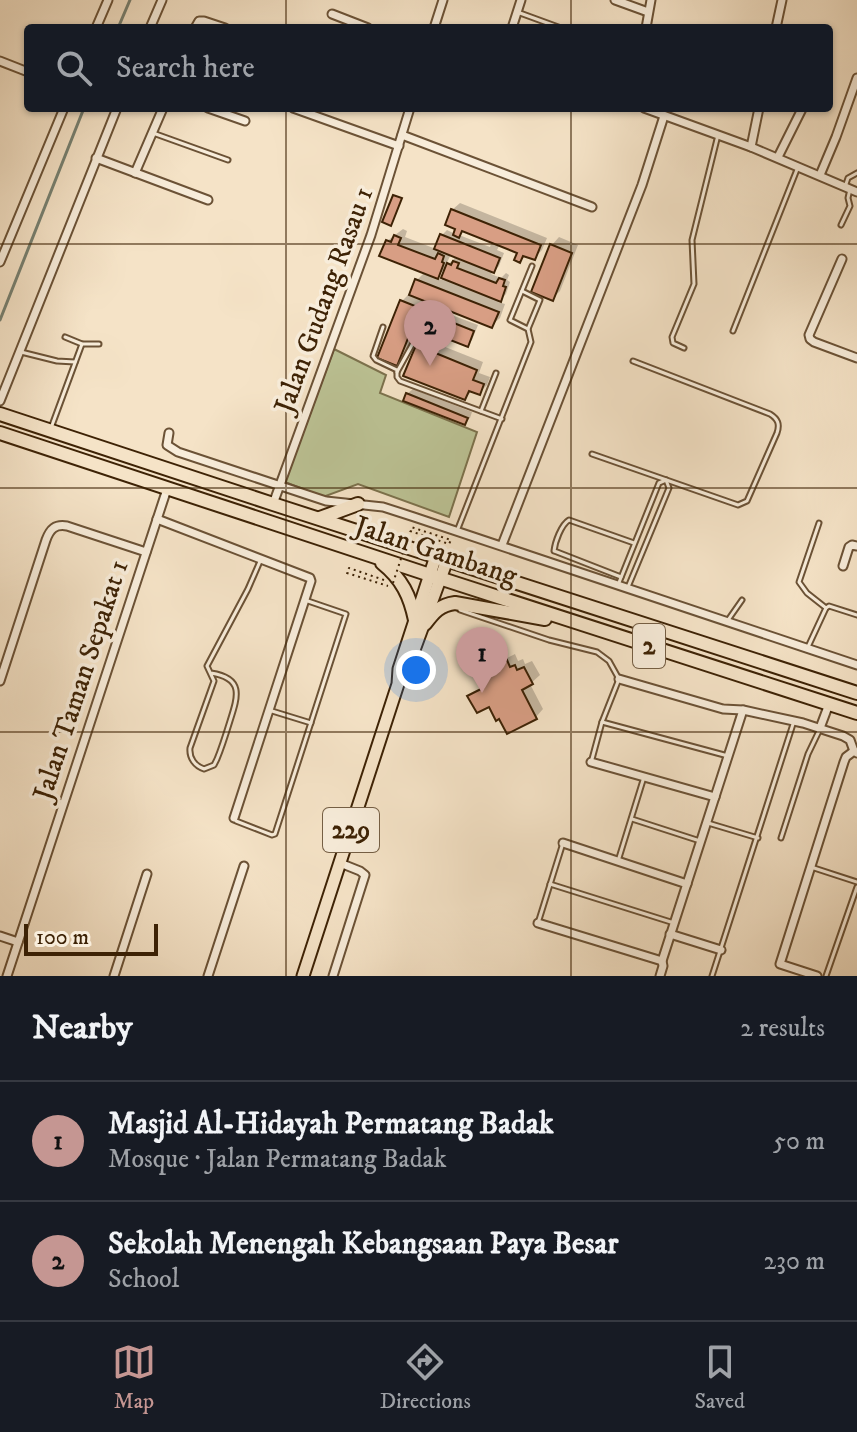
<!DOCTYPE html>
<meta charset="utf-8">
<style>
body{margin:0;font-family:"IM FELL DW Pica",serif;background:#242831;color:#f1f3f6}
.scale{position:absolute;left:24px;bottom:20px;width:134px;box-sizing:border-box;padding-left:8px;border:4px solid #3d2205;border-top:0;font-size:22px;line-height:28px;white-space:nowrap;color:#3d2205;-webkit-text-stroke:6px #f8eddb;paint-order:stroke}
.you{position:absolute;left:416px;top:670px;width:28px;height:28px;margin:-20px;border:6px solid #fff;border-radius:50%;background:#1a73e8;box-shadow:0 0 0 12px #1a73e833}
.badge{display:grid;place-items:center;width:52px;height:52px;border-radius:50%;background:#c59692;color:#111;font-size:26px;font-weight:700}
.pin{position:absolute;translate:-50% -66px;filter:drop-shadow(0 2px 4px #0008)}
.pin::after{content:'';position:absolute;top:42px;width:28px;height:24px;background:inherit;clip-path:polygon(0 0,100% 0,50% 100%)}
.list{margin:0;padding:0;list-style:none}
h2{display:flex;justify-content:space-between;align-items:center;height:104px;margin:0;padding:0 32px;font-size:34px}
h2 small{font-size:26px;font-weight:400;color:#9ea1a6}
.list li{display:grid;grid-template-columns:52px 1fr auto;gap:24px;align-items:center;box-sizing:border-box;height:120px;padding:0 32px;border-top:2px solid #363941}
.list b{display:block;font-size:30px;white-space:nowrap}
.list p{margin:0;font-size:26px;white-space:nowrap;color:#9ea1a6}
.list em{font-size:26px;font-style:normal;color:#9ea1a6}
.icon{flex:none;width:44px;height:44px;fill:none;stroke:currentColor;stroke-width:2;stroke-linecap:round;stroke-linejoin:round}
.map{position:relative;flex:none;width:857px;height:976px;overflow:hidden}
.search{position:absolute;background:#171b24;box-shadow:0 2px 6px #0004;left:24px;right:24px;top:24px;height:88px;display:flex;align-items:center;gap:20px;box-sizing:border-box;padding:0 28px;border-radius:8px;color:#9ea1a6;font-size:30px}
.sheet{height:344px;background:#171b24}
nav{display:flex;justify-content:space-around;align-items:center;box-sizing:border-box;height:112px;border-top:2px solid #363941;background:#171b24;font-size:22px;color:#9ea1a6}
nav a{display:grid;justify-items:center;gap:4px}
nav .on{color:#c59692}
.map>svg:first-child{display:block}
</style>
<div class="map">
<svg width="857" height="976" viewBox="0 0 857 976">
<rect width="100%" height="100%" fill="#f5e3c7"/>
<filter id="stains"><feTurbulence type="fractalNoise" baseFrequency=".0025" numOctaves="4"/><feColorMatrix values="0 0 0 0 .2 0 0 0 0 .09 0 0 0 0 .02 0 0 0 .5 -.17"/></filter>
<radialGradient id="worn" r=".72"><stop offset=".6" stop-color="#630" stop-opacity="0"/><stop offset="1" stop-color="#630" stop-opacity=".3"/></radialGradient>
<!-- pitch -->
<polygon fill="#bcc395" stroke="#7c724d" stroke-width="2" points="334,349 386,375 380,393 477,432 449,517 358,484 323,497 285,482"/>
<!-- shadow -->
<g fill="#0003" fill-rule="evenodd">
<path d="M460,203l87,35 -5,12 -8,8 -8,-3 -6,5v-8l-20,-8 -3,6 7,3 -5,13 -8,8 10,4 5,-5 3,2 -2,5 3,2 -4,12 -8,8 7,2 -5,14 -8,7 -66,-26 -22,57 -8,8 6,-63 7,-7 2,1 6,-15 8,-8 -38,-31 16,-12 4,2 -2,6 31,12 5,-13 6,-6 8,4 3,-6 -6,-18zM464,230l28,11 -2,6 -31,-12zM451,254l6,2 -12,11zM448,266l-6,14 -6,-3z"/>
<polygon points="559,237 578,245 560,291 553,298 552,245"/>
<polygon points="436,309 478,325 472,340 467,345 430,314"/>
<polygon points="425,339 483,362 479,373 490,377 487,385 479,393 473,390 465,398 417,346"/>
<polygon points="413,389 472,412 470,418 464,423 407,394"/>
<polygon points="515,654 518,661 523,659 525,664 532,661 540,675 530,684 543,709 536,717 490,704 470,696 484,686 479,676 486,669"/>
</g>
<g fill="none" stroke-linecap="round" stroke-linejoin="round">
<!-- stream -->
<g stroke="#768071" stroke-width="3">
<polyline points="118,28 130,0"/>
<polyline points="0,320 84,108"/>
</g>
</g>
<!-- building -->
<g fill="#d89e84" stroke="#3d2205" stroke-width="2">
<polygon points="393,195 402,198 391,226 382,222"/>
<polygon points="451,209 541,245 535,260 523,256 520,263 514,260 517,253 462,231 459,238 453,235 455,229 445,225"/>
<polygon points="440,234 500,258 494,273 434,249"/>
<polygon points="394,235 401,238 398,245 435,259 438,253 444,256 442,262 444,263 438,279 379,256 386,240 391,242"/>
<polygon points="550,244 572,253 553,301 531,292"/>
<polygon points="453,261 459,263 457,268 496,283 499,278 505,280 503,286 506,287 501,302 441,278 447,263 451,265"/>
<polygon points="415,279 499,312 492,328 409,295"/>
<polygon points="400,300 420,308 397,366 377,358"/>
<polygon points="429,313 474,331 468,347 422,329"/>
<polygon points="416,345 477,370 473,380 484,384 480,395 469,391 465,400 403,376"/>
<polygon points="406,393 468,418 465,425 403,401"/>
<polygon points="507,660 510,667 515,665 517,670 524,667 533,684 522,690 537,719 507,734 499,719 496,721 489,707 477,713 467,696 483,688 476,676"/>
</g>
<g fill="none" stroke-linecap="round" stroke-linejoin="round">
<!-- lane casing -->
<g stroke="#6b5236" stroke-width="7">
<g id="lane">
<polyline points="520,13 561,28"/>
<polyline points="153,133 228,160"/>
<polyline points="845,187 848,178 857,173"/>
<polyline points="841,225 850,206 848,198 850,189"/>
<polyline points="522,291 540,300 528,329"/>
<polyline points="383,327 373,356 376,360 397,370 397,377 400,381 502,419"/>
<polyline points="733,331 798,167"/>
<polyline points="83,344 99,344"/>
<polyline points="684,348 673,343 672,337 694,284 692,240 718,135"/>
<polyline points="21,352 57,361 75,362"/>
<polyline points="397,372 412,345 428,306"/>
<polyline points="481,411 496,373"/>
<polyline points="51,428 82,344 65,337"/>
<path d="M592,454l146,51 9,-4 30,-68c3,-9 1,-14 -7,-19l-137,-53"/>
<polyline points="819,523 799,582 807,593 826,608"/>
<polyline points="457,531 531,342 528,329 510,320 532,266"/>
<path d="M621,577l-64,-25 -3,-1c1,-9 7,-26 15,-31l65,23"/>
<polyline points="618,585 659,483 666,480 669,488 628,587"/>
<polyline points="460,610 549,640 597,652 609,661 619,679 602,722 592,759"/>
<polyline points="728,620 742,600"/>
<polyline points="807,649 826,608 829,606 857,615"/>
<polyline points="407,672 425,678"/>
<path d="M211,673c33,5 27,23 19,48 -4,13 -8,26 -13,38l-3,6 -10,4c-9,-3 -15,-11 -14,-21l24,-67 -7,-15 41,-77 13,-30"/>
<polyline points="272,711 311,723"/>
<polyline points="602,722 728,756"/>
<polyline points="234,818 236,821 272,835 275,834 346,614 305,600"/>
<polyline points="632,819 700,841"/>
<polyline points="708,823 758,838"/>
<polyline points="781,838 808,754 820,729"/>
<polyline points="618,861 644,777"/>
<polyline points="811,867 857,882"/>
<polyline points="550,884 674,923"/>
<polyline points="538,923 563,843"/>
<polyline points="712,976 794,721"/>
<polyline points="826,976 857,887"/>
</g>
</g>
<!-- street casing -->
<g stroke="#6b5236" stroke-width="11">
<g id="street">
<polyline points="615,0 648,12"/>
<polyline points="332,14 368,28"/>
<polyline points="96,28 108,0"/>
<polyline points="150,28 162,0"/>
<polyline points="195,28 199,21 204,21 225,28"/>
<polyline points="434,28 443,0"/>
<polyline points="512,28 521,0"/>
<polyline points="646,28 651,0"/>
<polyline points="776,28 782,0"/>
<polyline points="0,61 28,72"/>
<polyline points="208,108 245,121"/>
<polyline points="293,108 399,146"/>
<polyline points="644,108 751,147 857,192"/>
<polyline points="402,135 592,207"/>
<polyline points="751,147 759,108"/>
<polyline points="778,157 802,109"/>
<polyline points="96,158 208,200"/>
<polyline points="135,173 163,108"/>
<polyline points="820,175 836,137 857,78"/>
<polyline points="842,259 809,335 810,339 814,342 857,358"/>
<polyline points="0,262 64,108"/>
<polyline points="0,401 117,108"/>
<polyline points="169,433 167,445 178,452 326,501 383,507 414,517 857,665"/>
<polyline points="273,504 371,235 410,108"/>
<polyline points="157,519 310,578 311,581 234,818"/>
<polyline points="502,545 642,185 664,116"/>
<polyline points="843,566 849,547 852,545 857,546"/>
<polyline points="619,679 723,709 743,710 803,723 843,736 850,740 854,751"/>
<path d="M0,681l46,-141c4,-11 9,-16 21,-14l79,26"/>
<polyline points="820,728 829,704"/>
<polyline points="591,762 715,797"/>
<polyline points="563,843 687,884"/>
<polyline points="538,923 662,961"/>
<polyline points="670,934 721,950"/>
<polyline points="0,936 18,942"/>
<polyline points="7,976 167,489"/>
<polyline points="114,976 147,874"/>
<polyline points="208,976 244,866"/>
<polyline points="333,976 365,875 360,871 340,863"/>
<polyline points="660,976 663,966 662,961 743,710"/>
<polyline points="817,976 780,964 844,762 846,757 854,751 857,753"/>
</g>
</g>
<!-- primary casing -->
<g stroke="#3d2205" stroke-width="15">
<g id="primary">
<polyline points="407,669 447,560"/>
<polyline points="303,976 398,684 399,669 436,556"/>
</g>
</g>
<!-- highway casing -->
<g stroke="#3d2205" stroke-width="16">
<g id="highway">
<polyline points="0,414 273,504 857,693"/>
<polyline points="0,433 430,575 857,713"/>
<polyline points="320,518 358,504"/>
<path d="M382,563c20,16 28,33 33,57"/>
<path d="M425,624c9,-12 15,-19 30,-21l90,16"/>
</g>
</g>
<!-- path -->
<g stroke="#3d2205" stroke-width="2" stroke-dasharray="2 4" stroke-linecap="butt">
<polyline points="410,531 449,544 451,540 411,527 411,525"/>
<polyline points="384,580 349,568 347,573 388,586"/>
</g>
<!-- lane -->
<use href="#lane" stroke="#f8eddb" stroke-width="3"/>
<!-- street -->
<use href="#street" stroke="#f8eddb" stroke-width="7"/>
<!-- primary -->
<use href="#primary" stroke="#f5e3c7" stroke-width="11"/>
<!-- highway -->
<use href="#highway" stroke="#f5e3c7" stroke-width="12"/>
<!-- path-bridge -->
<polyline stroke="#3d2205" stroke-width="2" stroke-dasharray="2 4" stroke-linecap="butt" points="393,583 410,531"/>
</g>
<!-- grid -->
<path fill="none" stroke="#3d2205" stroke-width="2" stroke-opacity="0.55" d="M286,0v28M571,0v28M286,108v868M571,108v868M0,244h857M0,488h857M0,732h857"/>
<g text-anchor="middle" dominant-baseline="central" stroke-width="7" stroke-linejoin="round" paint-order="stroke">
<!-- shield labels -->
<g fill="#f8eddb" stroke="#755f45" stroke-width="2">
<rect x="633" y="624" width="32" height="44" rx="6"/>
<rect x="323" y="808" width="56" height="44" rx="6"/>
</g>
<g font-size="26" font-weight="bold" fill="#3d2205">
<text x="649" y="646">2</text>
<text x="351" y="830">229</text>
</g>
<!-- street labels -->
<g font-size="28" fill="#3d2205" stroke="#f8eddb">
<text transform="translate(324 300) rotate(-70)">Jalan Gudang Rasau 1</text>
<text transform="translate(436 551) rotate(18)">Jalan Gambang</text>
<text transform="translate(81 680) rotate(-72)">Jalan Taman Sepakat 1</text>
</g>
</g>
<rect width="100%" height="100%" filter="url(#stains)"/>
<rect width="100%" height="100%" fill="url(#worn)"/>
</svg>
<div class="scale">100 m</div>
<div class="you"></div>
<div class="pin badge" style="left:482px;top:693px">1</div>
<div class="pin badge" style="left:430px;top:366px">2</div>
<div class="search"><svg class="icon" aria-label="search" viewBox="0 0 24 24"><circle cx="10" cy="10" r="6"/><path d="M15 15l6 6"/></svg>Search here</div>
</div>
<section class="sheet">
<h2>Nearby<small>2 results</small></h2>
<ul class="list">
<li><span class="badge">1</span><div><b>Masjid Al-Hidayah Permatang Badak</b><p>Mosque · Jalan Permatang Badak</p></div><em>50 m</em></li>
<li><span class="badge">2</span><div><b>Sekolah Menengah Kebangsaan Paya Besar</b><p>School</p></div><em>230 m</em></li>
</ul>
</section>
<nav>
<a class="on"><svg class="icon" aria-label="map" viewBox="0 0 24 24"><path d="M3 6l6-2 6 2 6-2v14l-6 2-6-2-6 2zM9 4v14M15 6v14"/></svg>Map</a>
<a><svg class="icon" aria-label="directions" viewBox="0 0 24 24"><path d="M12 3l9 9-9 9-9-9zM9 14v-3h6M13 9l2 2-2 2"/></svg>Directions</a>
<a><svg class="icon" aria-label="saved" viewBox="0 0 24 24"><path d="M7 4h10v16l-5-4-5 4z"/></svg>Saved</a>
</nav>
